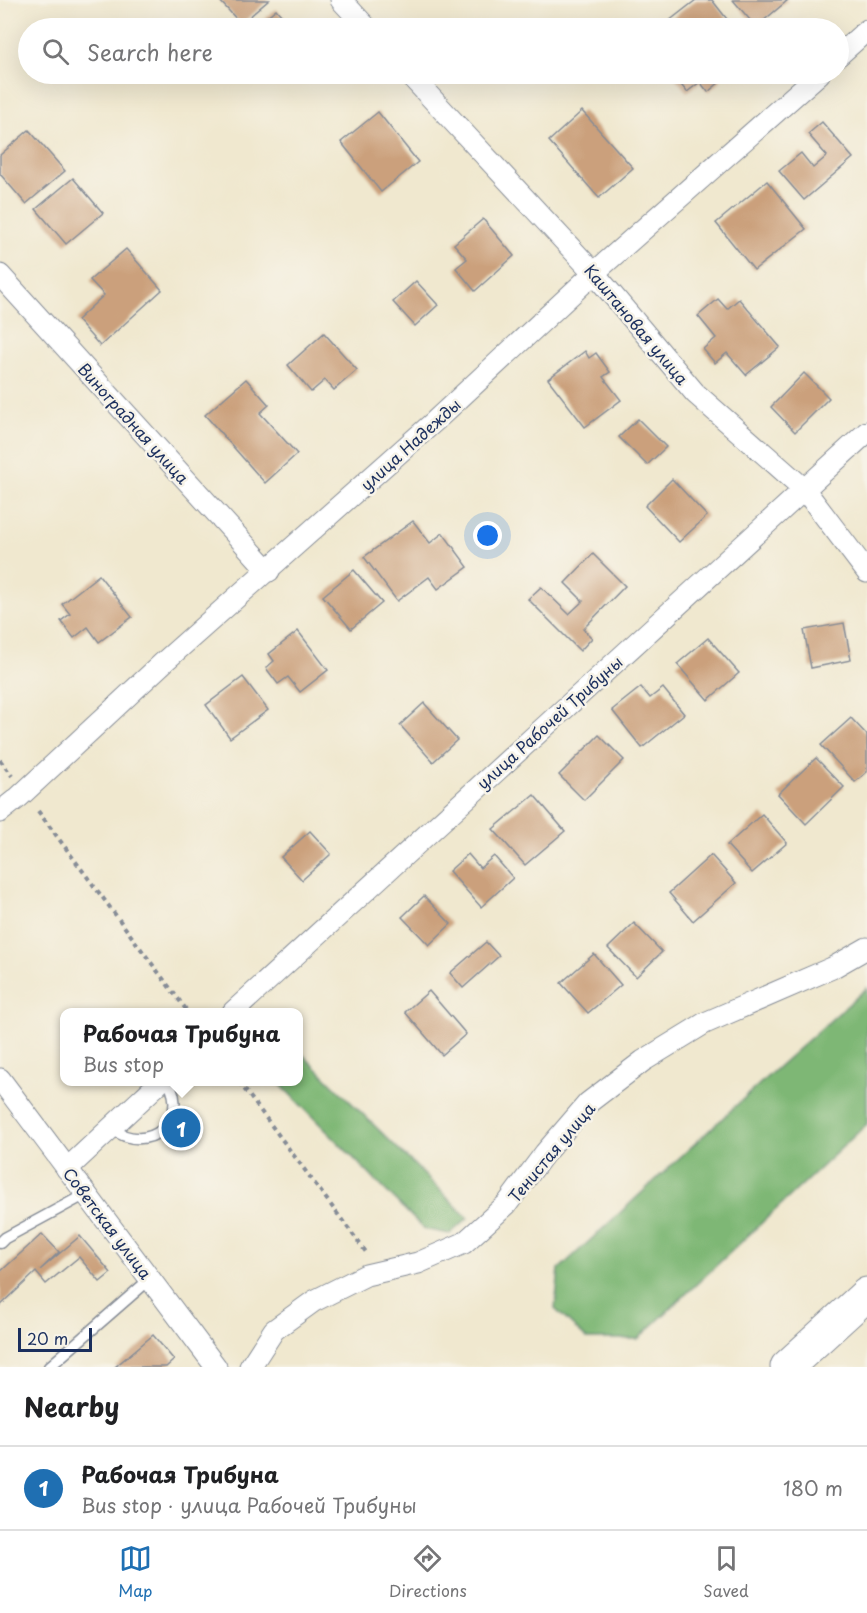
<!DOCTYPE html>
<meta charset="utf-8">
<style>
body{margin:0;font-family:"Playpen Sans",sans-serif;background:#f6f6f6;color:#202124}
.scale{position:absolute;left:18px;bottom:15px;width:74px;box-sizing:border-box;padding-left:6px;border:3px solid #1b2f5e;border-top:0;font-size:16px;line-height:21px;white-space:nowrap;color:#1b2f5e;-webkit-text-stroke:4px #f7f3e8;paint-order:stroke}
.you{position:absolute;left:488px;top:536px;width:21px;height:21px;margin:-15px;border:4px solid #fff;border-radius:50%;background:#1a73e8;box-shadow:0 0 0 9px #1a73e833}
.badge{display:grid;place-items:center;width:39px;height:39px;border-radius:50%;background:#1f6fb2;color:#fff;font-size:20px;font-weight:700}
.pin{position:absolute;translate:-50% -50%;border:3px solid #fff;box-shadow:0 2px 6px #0006}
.popup{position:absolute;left:60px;top:1008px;width:243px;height:78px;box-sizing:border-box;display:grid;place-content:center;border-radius:12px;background:#fff;filter:drop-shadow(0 2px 4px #0005);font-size:20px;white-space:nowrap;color:#757577}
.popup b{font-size:22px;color:#202124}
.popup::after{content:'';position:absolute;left:50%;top:100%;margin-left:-12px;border:12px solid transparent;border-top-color:#fff}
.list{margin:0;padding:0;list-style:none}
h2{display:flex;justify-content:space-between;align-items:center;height:78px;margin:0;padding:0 24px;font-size:26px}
h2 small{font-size:20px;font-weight:400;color:#757577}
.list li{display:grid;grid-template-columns:39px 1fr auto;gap:18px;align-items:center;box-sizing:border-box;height:84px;padding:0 24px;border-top:2px solid #e0e0e0}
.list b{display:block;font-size:22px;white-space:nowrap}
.list p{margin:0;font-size:20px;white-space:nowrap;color:#757577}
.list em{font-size:20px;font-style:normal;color:#757577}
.icon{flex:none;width:33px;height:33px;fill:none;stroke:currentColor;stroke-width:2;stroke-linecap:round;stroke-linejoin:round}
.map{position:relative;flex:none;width:867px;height:1367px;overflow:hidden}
.search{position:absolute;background:#fff;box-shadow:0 6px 24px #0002;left:18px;right:18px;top:18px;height:66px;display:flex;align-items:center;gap:15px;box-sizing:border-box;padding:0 21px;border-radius:33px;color:#757577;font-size:22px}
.sheet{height:162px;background:#fff}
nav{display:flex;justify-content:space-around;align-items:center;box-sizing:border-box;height:84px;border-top:2px solid #e0e0e0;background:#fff;font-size:16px;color:#757577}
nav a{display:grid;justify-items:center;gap:3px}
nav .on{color:#1f6fb2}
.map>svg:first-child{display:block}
</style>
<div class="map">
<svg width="867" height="1367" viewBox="0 0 867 1367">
<rect width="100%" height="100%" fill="#f7f3e8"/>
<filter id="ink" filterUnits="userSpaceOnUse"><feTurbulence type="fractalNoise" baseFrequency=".0167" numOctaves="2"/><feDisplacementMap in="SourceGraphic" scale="12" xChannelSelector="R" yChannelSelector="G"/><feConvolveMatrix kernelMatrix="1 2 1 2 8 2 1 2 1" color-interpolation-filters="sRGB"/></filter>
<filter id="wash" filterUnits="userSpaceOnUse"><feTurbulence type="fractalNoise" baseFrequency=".008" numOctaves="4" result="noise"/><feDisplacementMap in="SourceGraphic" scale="24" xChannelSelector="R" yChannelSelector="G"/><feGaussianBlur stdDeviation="1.35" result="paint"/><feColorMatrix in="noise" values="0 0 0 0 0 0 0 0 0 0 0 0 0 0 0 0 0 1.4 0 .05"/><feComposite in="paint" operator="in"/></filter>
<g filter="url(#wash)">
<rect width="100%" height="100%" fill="#f0e8cf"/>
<!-- forest -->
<g fill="#7eb774" stroke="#4c7369" stroke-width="1.5">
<polygon points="867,988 867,1124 638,1339 587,1339 555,1309 559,1269 780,1065"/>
<polygon points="298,1050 468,1218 450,1234 424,1229 278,1082 298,1082"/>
</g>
<g id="blocks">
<!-- building -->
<g fill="#cba07b">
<polygon points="219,0 269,0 241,24"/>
<polygon points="696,0 712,0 734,28 675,28 669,21"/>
<polygon points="733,0 788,0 756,27"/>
<polygon points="276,9 292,28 253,28"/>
<polygon points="672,74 715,74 721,81 708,92 700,82 687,92"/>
<polygon points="582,111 633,168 599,198 549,141"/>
<polygon points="378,112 418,162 381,192 341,142"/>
<polygon points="822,122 853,158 804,200 779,171 801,153 813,168 827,156 808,134"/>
<polygon points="29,130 65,171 26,204 0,174 0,155"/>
<polygon points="73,178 103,213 66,244 36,209"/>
<polygon points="767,181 806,229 754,270 716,223"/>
<polygon points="483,219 514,256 475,291 456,268 467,259 454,244"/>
<polygon points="126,249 162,290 100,346 77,320 104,295 90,280"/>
<polygon points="416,281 438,305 415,326 393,302"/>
<polygon points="718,299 727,309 739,299 780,347 746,375 727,353 715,363 703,349 716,338 698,316"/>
<polygon points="324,333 357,370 334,390 325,380 311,392 288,365"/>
<polygon points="585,351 589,358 596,353 610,372 603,377 621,400 585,427 548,379"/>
<polygon points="804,373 829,398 795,432 771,407"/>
<polygon points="246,379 269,405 260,413 297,454 265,483 205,415"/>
<polygon points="638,419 666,447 647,465 619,437"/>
<polygon points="672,479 707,516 679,542 645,506"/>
<polygon points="413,521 430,543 443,533 468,567 438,589 429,577 397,601 364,557"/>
<polygon points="593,554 625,586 583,629 592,638 580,651 528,599 541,587 569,614 583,601 565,583"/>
<polygon points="354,570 382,603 351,629 323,596"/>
<polygon points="99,575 132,617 99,642 88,627 74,638 61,621 70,614 62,604"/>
<polygon points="844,623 851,660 811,668 804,630"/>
<polygon points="298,631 328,670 300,692 288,677 278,684 266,668 274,661 269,654"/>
<polygon points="708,638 739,673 708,700 677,664"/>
<polygon points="243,677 268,710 230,738 206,705"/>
<polygon points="641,687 650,698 663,688 684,714 642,748 612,710"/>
<polygon points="424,703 457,740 433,762 400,725"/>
<polygon points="851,718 867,735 867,772 855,782 821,745"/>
<polygon points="599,735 624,760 584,800 559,775"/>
<polygon points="816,758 844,787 806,824 778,794"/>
<polygon points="534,795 565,831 525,865 493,829"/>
<polygon points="762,814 787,843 752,873 727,845"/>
<polygon points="310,831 331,854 302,880 281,857"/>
<polygon points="468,854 480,868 494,856 513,878 481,907 449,871"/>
<polygon points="711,855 736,883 693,921 669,893"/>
<polygon points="424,896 451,924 429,945 402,917"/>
<polygon points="634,923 662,952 636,977 608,948"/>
<polygon points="486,942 499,956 463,988 450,973"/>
<polygon points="594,954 621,985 588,1013 561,983"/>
<polygon points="429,991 466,1034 442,1055 405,1012"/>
<polygon points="42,1234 59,1252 40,1270 80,1236 111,1273 100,1282 79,1257 46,1284 36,1272 0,1306 0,1272"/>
<polygon points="153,1335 174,1360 166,1367 115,1367"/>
</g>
</g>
</g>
<g filter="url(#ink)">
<use href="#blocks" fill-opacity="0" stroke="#868c96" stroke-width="1.5"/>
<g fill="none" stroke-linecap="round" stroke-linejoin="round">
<!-- lane casing -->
<g stroke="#868c96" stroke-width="13">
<g id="lane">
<path d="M111,1128c37,29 80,-9 57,-46"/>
<polyline points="0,1243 5,1238 86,1194"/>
<polyline points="49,1367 150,1279"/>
</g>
</g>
<!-- street casing -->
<g stroke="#868c96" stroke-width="23">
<g id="street">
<polyline points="341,0 367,28"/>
<polyline points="838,56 867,30"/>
<polyline points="409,74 594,273 695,393 804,489 867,572"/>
<polyline points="0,275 269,571"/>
<polyline points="0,812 19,797 165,661 435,421 594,273 819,74"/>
<polyline points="233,1012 867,432"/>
<polyline points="0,1079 216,1367"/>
<polyline points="67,1169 160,1082"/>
<polyline points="250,1367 274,1330 314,1301 366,1275 418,1263 464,1243 507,1204 545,1153 588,1103 643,1061 705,1023 832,968 867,948"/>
</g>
</g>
<!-- primary casing -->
<g stroke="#868c96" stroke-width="35">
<polyline id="primary" points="787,1367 867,1294"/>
</g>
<!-- path -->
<g stroke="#868c96" stroke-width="4" stroke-dasharray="4.5 4.5" stroke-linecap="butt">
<polyline points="0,760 12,776"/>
<polyline points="38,811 188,1012"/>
<polyline points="239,1082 366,1252"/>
</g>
<!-- lane -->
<use href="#lane" stroke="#fff" stroke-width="10"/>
<!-- street -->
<use href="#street" stroke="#fff" stroke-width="21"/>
<!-- primary -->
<use href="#primary" stroke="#fff" stroke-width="33"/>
</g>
</g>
<g text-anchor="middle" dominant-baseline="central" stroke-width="5" stroke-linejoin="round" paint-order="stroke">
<!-- street labels -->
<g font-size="16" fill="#1b2f5e" stroke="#f7f3e8">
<text transform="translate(637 324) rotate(50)">Каштановая улица</text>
<text transform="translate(134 423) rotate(48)">Виноградная улица</text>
<text transform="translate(410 444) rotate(-42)">улица Надежды</text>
<text transform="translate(549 722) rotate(-42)">улица Рабочей Трибуны</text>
<text transform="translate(551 1152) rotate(-50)">Тенистая улица</text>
<text transform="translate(108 1223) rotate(53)">Советская улица</text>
</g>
</g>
</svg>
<div class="scale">20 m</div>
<div class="you"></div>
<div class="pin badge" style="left:181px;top:1128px">1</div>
<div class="popup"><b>Рабочая Трибуна</b>Bus stop</div>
<div class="search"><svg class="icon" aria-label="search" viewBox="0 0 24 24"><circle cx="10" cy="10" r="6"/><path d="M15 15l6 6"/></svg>Search here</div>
</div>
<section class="sheet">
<h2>Nearby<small></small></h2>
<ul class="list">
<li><span class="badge">1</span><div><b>Рабочая Трибуна</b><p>Bus stop · улица Рабочей Трибуны</p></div><em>180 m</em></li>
</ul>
</section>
<nav>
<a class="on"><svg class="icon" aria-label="map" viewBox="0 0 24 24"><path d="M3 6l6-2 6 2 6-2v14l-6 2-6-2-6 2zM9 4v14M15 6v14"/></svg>Map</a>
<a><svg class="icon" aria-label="directions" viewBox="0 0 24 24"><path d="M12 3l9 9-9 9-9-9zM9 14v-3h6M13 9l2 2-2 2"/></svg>Directions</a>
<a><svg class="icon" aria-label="saved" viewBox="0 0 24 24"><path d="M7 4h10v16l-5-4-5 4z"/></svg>Saved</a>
</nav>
